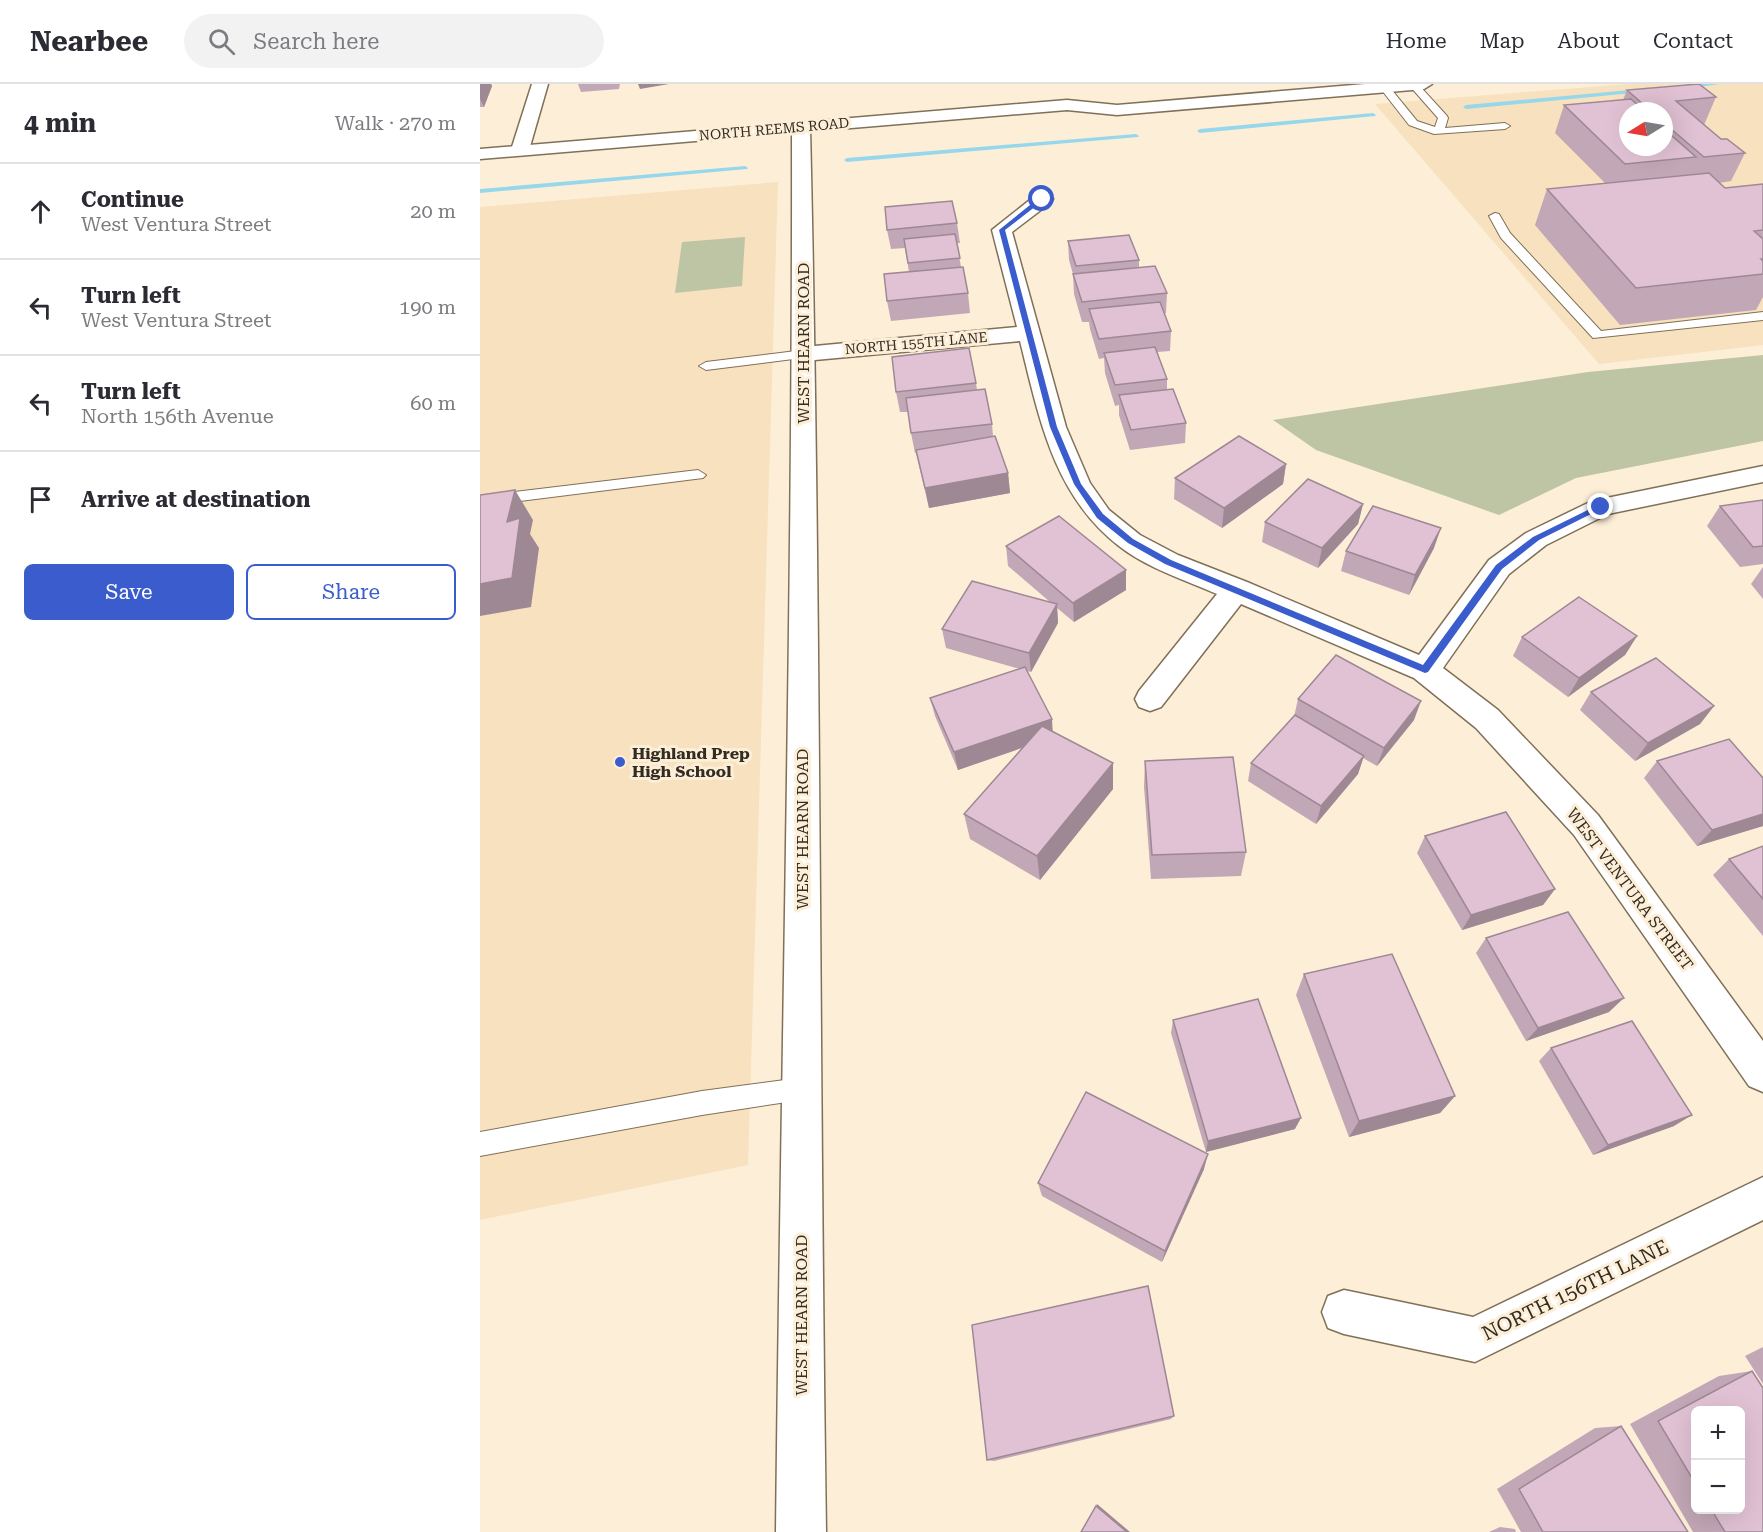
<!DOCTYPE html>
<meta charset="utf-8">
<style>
body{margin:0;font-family:"Roboto Serif",serif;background:#f2f2f3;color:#2b2b33}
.controls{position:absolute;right:18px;bottom:18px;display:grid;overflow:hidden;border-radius:9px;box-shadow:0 6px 24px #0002}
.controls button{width:54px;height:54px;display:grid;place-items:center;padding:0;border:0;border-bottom:2px solid #e1e1e2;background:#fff;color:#2b2b33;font:30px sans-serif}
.compass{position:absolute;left:1139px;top:18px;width:54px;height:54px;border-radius:50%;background:#fff;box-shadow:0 6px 24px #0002;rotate:259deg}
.stop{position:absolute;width:18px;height:18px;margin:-14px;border:4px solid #3a5ccd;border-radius:50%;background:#fff}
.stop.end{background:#3a5ccd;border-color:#fff;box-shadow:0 2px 6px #0008}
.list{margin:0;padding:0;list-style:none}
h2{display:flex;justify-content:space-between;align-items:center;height:78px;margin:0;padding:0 24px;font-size:26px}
h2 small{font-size:20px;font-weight:400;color:#7c7c81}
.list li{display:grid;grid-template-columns:39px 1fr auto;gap:18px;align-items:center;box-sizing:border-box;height:96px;padding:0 24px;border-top:2px solid #e1e1e2}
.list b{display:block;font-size:22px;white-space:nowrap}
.list p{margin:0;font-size:20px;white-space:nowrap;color:#7c7c81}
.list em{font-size:20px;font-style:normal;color:#7c7c81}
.actions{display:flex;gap:12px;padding:18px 24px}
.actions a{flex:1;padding:14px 0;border:2px solid #3a5ccd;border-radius:9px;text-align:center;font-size:21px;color:#3a5ccd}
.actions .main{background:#3a5ccd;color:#fff}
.icon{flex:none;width:33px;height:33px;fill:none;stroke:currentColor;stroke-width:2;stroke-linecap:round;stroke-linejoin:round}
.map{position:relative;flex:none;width:1283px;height:1448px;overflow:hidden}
header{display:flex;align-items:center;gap:36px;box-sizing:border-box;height:84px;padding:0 30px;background:#fff;border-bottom:2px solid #e1e1e2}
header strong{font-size:28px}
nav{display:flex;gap:33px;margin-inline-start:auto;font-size:21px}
.search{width:420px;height:54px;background:#f2f2f3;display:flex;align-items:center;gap:15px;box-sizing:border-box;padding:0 21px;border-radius:33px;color:#7c7c81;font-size:22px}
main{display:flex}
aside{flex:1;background:#fff}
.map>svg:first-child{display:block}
</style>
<header>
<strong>Nearbee</strong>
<div class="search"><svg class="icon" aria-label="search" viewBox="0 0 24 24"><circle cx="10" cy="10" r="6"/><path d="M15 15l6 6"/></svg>Search here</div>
<nav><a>Home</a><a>Map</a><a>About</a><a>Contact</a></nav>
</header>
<main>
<aside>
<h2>4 min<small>Walk · 270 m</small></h2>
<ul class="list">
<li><svg class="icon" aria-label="ahead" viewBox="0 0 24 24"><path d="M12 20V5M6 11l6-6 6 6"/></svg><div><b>Continue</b><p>West Ventura Street</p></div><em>20 m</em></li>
<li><svg class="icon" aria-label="left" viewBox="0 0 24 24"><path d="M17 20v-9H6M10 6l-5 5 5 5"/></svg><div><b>Turn left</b><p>West Ventura Street</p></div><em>190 m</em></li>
<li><svg class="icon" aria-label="left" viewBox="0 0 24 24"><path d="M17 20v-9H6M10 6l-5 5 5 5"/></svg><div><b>Turn left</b><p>North 156th Avenue</p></div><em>60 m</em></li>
<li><svg class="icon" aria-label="arrive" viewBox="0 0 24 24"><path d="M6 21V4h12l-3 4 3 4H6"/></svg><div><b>Arrive at destination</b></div></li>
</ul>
<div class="actions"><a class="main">Save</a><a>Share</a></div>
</aside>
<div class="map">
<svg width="1283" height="1448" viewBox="0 0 1283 1448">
<rect width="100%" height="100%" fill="#fdeed8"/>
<!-- built -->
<g fill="#f7e1be" fill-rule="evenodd">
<path d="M1147,0h136v261l-164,19 -224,-260zM1148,27h36v36h-36z"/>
<polygon points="298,98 268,1081 0,1136 0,123"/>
</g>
<!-- green -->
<g fill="#bdc5a4">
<polygon points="265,153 262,202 195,209 202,158"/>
<polygon points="1283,271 1283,357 1096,394 1019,431 836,366 793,336 1108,288"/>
</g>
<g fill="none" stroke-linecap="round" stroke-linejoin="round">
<!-- stream -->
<g fill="#96d7ec" fill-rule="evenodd">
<polygon points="1217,0 1239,0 1205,5 1202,3"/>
<polygon points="1161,5 1163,8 986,25 983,23 986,21"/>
<polygon points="893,29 896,31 895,32 720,49 717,47 720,45"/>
<polygon points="656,50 659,52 658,53 367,78 364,76 367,74"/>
<polygon points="265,82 268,84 267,85 0,109 0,105"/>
</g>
<!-- service casing -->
<g stroke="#807057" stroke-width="2">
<g id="service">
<polygon points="897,0 907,0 937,37 955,43 958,34 928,0 938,0 967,32 968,34 965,44 1025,39 1030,42 1025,45 954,50 929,41"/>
<polygon points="1015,129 1019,130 1030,149 1121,247 1283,228 1283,236 1113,254 1021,154 1009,132"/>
<polygon points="324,266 331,270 329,273 226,286 219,282 226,278"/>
<polygon points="218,386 226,391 223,394 0,422 0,412"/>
<polygon points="320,994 328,997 332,1005 328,1013 320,1016 222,1031 0,1072 0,1048 222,1007"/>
</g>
</g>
<!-- minor casing -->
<g stroke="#807057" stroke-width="3">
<g id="minor">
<polygon points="52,0 68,0 49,66 46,70 34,70 31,66"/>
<path d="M563,109l7,2 3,4 -3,4 -38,29 54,195 24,56 19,27 31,25 38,20 69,27 172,73 70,-95 37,-27 66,-32 171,-35v16l-155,32 -62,31 -37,29 -66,94 55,42 100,105 165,226v51l-14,-6 -175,-251 -98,-107 -62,-50 -173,-74 -80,103 -11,4 -11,-4 -4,-8 4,-8 78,-97c-32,-14 -70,-26 -98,-48 -66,-51 -80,-129 -99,-205l-216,20 -8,-2 -3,-5 3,-5 8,-2 213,-20 -25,-97 44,-35z"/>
<polygon points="1283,1093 1283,1136 995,1278 864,1250 848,1244 842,1228 848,1212 864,1206 993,1233"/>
</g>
</g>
<!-- tertiary casing -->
<g stroke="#807057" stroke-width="3">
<path id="tertiary" d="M321,38l6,1 3,4c11,468 9,937 16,1405h-50c5,-468 17,-937 16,-1405l3,-4z"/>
</g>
<!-- secondary casing -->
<g stroke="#807057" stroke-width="3">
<polygon id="secondary" points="885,0 952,0 944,5 637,31 587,26 0,75 0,65 587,16 637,21"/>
</g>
<!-- service -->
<use href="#service" fill="#fff" fill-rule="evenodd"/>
<!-- minor -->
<use href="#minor" fill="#fff" fill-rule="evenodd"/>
<!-- tertiary -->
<use href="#tertiary" fill="#fff" fill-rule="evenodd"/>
<!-- secondary -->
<use href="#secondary" fill="#fff" fill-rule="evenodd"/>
</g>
<!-- wall -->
<g fill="#c2a7b6" fill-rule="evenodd">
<polygon points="0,0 11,0 12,2 4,23 0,23"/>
<polygon points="98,0 140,0 139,5 101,8"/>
<path d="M1147,6l89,7 -12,28 17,14 24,14 -14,28 -12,2 6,5 38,-4v113l-7,13 -136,15 -85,-100 12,-36 58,-6 -50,-50 9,-28 59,-5zM1148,27h36v36z"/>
<polygon points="477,139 480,159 477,159 481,183 488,209 490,229 411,237 407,217 429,188 425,164 411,165 407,146"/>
<polygon points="588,157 659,176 659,184 687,209 686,229 684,230 691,247 690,267 677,268 687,295 687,306 706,339 705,359 650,366 639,331 639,321 635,322 625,289 624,274 619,275 610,245 609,238 602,238 594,210 593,190 589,176"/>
<polygon points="496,299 497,306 512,340 513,352 528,389 530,409 449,424 436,369 435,369 431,349 428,328 420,328 416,308"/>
<polygon points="806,380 803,400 742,444 694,415 695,394"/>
<polygon points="1283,416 1283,480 1260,483 1227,442 1240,422"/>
<polygon points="883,420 878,440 838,484 782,458 785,438"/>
<polygon points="526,462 646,486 646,506 594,538 577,524 578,539 551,588 547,587 573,648 633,705 560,796 490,755 484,730 542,664 478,686 455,632 450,614 540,585 466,564 462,545 570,518 528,482"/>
<polygon points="954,464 929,511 861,487 866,467"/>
<polygon points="1283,483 1283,515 1271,500"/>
<polygon points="1157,552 1145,571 1088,613 1033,572 1042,553"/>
<polygon points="1111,608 1234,622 1220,640 1155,677 1100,626"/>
<polygon points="818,615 934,636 897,682 883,674 878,690 836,740 768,697 771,679 814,633"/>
<polygon points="665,677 766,768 761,792 671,795 664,703"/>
<polygon points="1177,677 1283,694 1283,742 1217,762 1164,694"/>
<polygon points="945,752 1075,805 1063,821 982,846 937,769"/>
<polygon points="1283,762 1283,852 1233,791 1249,775"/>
<polygon points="1006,854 1129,928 1046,957 996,869"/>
<polygon points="824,890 975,1012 960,1029 869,1053 816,911"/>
<polygon points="693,936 815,1045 726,1068 691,949"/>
<polygon points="1071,964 1194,1042 1113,1071 1059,977"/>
<polygon points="724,1085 682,1178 562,1112 558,1099"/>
<polygon points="1283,1263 1283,1300 1265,1272"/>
<path d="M1272,1287l11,161h-70l-63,-108 89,-48zM1215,1326l45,99h-45z"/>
<polygon points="694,1332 691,1335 514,1377 507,1376"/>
<polygon points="1141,1342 1208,1448 1041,1448 1017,1405 1115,1344"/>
<polygon points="1020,1443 1035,1445 1036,1448 1009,1448"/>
</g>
<!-- shaded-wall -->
<g fill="#9e8894">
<polygon points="0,0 11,0 12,2 4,23 0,15"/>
<polygon points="158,0 189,0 160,5"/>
<polygon points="806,380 803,400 742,444 744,424"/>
<polygon points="528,389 530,409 449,424 445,404"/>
<polygon points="35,406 53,436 50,450 59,464 51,523 0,532 0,500 27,438"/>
<polygon points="883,420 878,440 838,484 842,464"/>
<polygon points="961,444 954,464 929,511 935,491"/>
<polygon points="646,486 646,506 594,538 593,519"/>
<polygon points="577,520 578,539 551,588 549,569"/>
<polygon points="1157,552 1145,571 1088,613 1099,594"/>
<polygon points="941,617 934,636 897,682 904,664"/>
<polygon points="1234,622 1220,640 1155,677 1168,659"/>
<polygon points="572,635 573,653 478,686 474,668"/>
<polygon points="884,672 878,690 836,740 841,722"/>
<polygon points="633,679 633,705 560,796 557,772"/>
<polygon points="1283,730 1283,742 1217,762 1232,746"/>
<polygon points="1075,805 1063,821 982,846 991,831"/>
<polygon points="1144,914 1129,928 1046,957 1058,944"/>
<polygon points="975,1012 960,1029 869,1053 879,1037"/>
<polygon points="1212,1031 1194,1042 1113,1071 1128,1061"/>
<polygon points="821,1034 815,1045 726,1068 728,1057"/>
<polygon points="728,1070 724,1085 682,1178 685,1167"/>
<polygon points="617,1420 650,1448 647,1448 616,1422"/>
</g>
<!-- building -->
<g fill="#e1c2d4" stroke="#9e8894" stroke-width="1.5">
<polygon points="1219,0 1236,13 1196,17 1241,55 1247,55 1265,69 1224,73 1184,39 1184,27 1171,27 1147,6"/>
<polygon points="1151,15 1164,27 1148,27 1148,63 1184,63 1184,45 1216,73 1145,80 1084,21"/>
<polygon points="1229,89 1245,104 1283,100 1283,146 1274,147 1283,155 1283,175 1281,175 1283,177 1283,190 1156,204 1067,105"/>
<polygon points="472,117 477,139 407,146 405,123"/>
<polygon points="475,150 480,174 428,179 424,155"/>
<polygon points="649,151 659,176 596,182 588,157"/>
<polygon points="675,182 687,209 602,218 593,190"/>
<polygon points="483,183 488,209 407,217 404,190"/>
<polygon points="680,218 691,247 619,255 609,225"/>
<polygon points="675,263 687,295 635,301 624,269"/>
<polygon points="489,264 496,299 416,308 412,273"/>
<polygon points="505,305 512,340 431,349 426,314"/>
<polygon points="693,305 706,339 651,346 639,311"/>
<polygon points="515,352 528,389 445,404 436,366"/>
<polygon points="759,352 806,380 744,424 695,394"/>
<polygon points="828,395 883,420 842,464 785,438"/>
<polygon points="35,406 27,438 40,434 32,494 0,500 0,411"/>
<polygon points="1283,416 1283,462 1273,463 1240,422"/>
<polygon points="893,422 961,444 935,491 866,467"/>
<polygon points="579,432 646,486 593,519 526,462"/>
<polygon points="492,497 577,520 549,569 462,545"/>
<polygon points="1099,513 1157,552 1099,594 1042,553"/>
<polygon points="856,571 941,617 904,664 818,615"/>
<polygon points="1176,574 1234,622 1168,659 1111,608"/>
<polygon points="545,583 572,635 474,668 450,614"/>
<polygon points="815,631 884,672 841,722 771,679"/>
<polygon points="562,642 633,679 557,772 484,730"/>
<polygon points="1249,655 1283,694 1283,730 1232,746 1177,677"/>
<polygon points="753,673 766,768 672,771 665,677"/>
<polygon points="1026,728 1075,805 991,831 945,752"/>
<polygon points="1283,762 1283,815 1249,775"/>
<polygon points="1088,828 1144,914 1058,944 1006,854"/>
<polygon points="912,870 975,1012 879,1037 824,890"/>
<polygon points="778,915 821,1034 728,1057 693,936"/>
<polygon points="1152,937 1212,1031 1128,1061 1071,964"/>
<polygon points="606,1008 728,1070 685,1167 558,1099"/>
<polygon points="668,1202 694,1332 507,1376 492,1241"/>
<polygon points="1272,1287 1283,1304 1283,1448 1245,1448 1231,1425 1260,1425 1260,1326 1215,1326 1215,1399 1178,1337"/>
<polygon points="1141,1342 1208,1448 1063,1448 1039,1405"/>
<polygon points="616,1422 647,1448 601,1448"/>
</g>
<!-- route -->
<polygon fill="#3a5ccd" points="560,113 565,115 525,146 577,343 601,400 623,430 653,455 691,476 943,581 1016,481 1053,453 1118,421 1125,423 1059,456 1022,485 948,588 945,589 685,480 648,459 617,434 594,400 570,343 519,146"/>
<!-- markers -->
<circle fill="#3a5ccd" stroke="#fdeed8" stroke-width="2" cx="140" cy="678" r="6"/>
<g text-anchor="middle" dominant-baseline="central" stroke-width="6" stroke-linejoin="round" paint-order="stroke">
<!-- far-street labels -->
<g font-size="14" fill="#332c22" stroke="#fdeed8">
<text transform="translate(294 45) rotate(-5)">NORTH REEMS ROAD</text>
<text transform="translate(436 259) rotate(-5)">NORTH 155TH LANE</text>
</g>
<!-- street labels -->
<g font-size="16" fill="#332c22" stroke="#fdeed8">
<text transform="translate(323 259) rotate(-90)">WEST HEARN ROAD</text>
<text transform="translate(322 745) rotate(-90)">WEST HEARN ROAD</text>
<text transform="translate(1150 805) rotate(53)">WEST VENTURA STREET</text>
<text transform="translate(321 1231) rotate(-90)">WEST HEARN ROAD</text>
</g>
<!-- poi labels -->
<g font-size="16" font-weight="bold" fill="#332c22" stroke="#fdeed8" text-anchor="start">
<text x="152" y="669">Highland Prep<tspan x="152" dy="18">High School</tspan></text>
</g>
<!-- near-street labels -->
<g font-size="20" fill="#332c22" stroke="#fdeed8">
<text transform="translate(1095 1206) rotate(-26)">NORTH 156TH LANE</text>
</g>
</g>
</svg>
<div class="controls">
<button>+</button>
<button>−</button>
</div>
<svg class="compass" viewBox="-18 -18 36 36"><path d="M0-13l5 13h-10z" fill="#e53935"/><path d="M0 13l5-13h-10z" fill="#7c7c81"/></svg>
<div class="stop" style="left:562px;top:115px"></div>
<div class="stop end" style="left:1121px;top:423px"></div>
</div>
</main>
